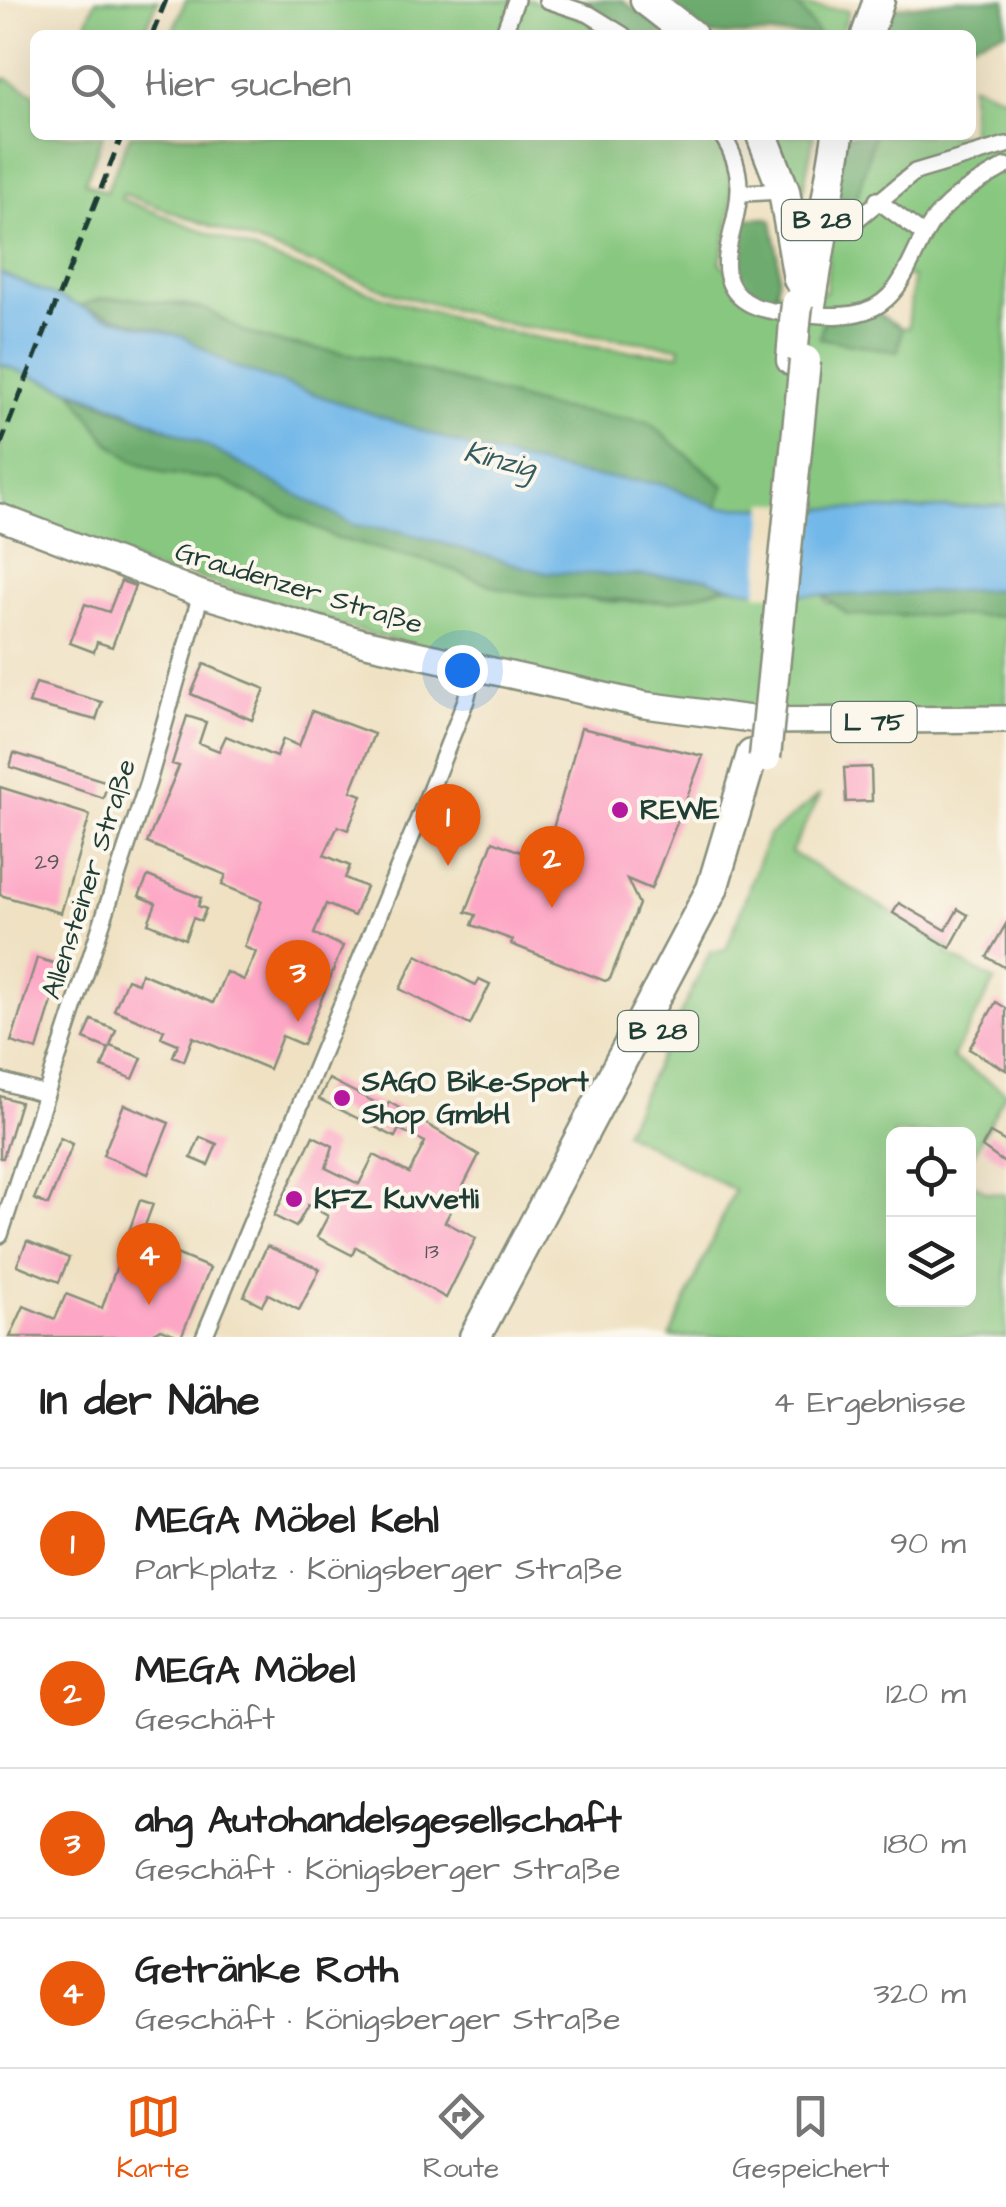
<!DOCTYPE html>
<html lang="de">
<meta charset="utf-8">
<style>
body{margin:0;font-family:"Architects Daughter",sans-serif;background:#f6f6f6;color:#222}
.controls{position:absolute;right:30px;bottom:30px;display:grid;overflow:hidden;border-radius:15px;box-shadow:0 10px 40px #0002}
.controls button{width:90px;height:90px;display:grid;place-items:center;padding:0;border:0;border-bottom:2px solid #e0e0e0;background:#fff;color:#222;font:50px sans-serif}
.you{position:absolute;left:462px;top:670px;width:35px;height:35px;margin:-25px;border:8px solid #fff;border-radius:50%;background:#1a73e8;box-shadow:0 0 0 15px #1a73e833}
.badge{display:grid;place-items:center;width:65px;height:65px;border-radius:50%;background:#ea580c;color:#fff;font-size:32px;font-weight:700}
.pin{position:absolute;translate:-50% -82px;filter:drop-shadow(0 2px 5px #0008)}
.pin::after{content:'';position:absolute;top:52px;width:35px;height:30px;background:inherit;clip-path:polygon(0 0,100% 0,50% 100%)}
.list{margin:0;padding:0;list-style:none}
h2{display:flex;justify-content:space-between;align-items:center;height:130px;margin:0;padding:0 40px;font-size:42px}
h2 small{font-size:32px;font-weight:400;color:#767676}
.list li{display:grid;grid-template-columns:65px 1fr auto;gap:30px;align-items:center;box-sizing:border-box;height:150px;padding:0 40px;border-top:2px solid #e0e0e0}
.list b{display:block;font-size:38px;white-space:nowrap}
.list p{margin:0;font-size:32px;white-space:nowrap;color:#767676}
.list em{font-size:32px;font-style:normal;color:#767676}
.icon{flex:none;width:55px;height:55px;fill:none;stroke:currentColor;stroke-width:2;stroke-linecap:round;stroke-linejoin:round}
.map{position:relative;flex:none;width:1006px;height:1337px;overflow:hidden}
.search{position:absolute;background:#fff;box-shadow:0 10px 40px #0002;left:30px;right:30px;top:30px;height:110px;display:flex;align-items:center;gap:25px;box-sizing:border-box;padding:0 35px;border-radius:15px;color:#767676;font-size:38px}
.sheet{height:730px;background:#fff}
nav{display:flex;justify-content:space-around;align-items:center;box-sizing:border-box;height:140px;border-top:2px solid #e0e0e0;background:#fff;font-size:28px;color:#767676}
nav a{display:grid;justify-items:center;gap:5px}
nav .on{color:#ea580c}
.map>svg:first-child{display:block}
</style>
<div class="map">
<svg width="1006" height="1337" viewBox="0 0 1006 1337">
<rect width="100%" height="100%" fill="#fbf7ec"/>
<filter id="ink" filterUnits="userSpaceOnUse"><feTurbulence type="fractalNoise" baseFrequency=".01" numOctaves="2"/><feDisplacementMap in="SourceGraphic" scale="20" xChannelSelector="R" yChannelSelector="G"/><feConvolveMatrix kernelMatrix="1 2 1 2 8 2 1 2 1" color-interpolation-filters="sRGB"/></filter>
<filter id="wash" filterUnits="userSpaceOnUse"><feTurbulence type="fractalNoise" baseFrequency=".0048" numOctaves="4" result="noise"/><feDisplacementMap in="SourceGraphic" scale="40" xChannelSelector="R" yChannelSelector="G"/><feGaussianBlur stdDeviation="2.25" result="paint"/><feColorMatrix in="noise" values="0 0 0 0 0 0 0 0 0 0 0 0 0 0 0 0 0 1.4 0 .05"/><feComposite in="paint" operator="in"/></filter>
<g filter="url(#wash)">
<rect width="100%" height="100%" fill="#efe1c2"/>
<!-- green -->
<g fill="#87c77f" stroke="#53825a" stroke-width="2.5" fill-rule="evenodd">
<polygon points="96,0 158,0 143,35 81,35"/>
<polygon points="186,0 531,0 591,22 612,35 171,35"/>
<polygon points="798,6 849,10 841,35 819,35"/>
<path d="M6,78l29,16v41h68l-18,47 21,10 24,-57h584c27,46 18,79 6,128l50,42 8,-14 48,1 6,-82 20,5 22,-80h97v-51l35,14v407l-102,5 -187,-3 7,-21 -76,-64 -106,-16 -151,-45 -114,-19 -33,-10 -36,-22 -29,-7 -78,-4 -22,7 -79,-33v-189zM123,194l276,101 118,31 163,21v7c-195,-5 -380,-86 -559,-155zM895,275l18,2 -5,51h-6l-4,23 -78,-13 53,-38z"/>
<polygon points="772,135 814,135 801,199 794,201"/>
<path d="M0,364l72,27 35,50 25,19 32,13 57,7 115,58 98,25 68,26 111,13h57l55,-15 98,8 4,8 179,12v95c-67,2 -138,11 -204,6 -213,-15 -426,-74 -626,-146l-3,7 -173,-68z"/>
<polygon points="821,794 791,852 950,948 947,954 995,981 952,1058 1006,1092 969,1162 968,1134 894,1134 894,1300 968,1300 969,1181 986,1192 1006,1195 1006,1337 670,1337 734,1190 624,1132 710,952 726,950 768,836"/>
</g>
<!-- forest -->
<g fill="#6dac6e" stroke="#467451" stroke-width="2.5">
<polygon points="582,0 621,0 671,35 636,35"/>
<polygon points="670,0 768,0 798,6 819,35 705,35"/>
<polygon points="955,0 1006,0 1006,31 971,43 971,35 875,35 884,9"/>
<polygon points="846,135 874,135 852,215 832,210"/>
<path d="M767,218l5,3c5,29 13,58 -2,84l-31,-18 -6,-21 9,-47z"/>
<polygon points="130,298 208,310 244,332 277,342 391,361 542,406 648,422 724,486 717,507 663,484 581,475 481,451 232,366 184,337 79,306 101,299"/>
<polygon points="875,312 902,328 898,352 820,338 823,322"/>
<polygon points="72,391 199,442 354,525 399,531 542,572 707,578 725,587 670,602 547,597 502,589 434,563 336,538 221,480 164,473 132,460 107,441"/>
<polygon points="1006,589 1006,615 996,616 848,615 823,595"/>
</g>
<!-- water -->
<path fill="#72b8e9" stroke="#487a8e" stroke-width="2.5" d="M0,273l100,42 84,22 48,29 249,85 100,24 82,9 54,23 187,3 102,-5v84c-69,2 -243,18 -299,-11l-165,-6 -142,-41 -46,-6 -155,-83 -95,-41 -104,-37z"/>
<!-- pier -->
<polygon fill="#efe1c2" points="765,503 806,504 797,596 757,594"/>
<g id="blocks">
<!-- building -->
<g fill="#fda6c5">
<polygon points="121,581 135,586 112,647 97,642 94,652 70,643 85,604 109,612"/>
<polygon points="204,664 265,689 252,720 191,694"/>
<polygon points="36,683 102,702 96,720 29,703"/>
<polygon points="312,711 374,734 351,791 362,795 348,830 338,826 324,855 350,866 345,878 366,887 354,916 326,904 314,934 343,946 303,1045 282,1036 269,1069 193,1037 184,1061 173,1056 178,1044 161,1037 164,1030 114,1010 127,979 138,983 141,973 213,1003 226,972 244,980 256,952 244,947 262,901 222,885 226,875 147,843 179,766 172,764 187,716 206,722 199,743 219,751 226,736 276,757 283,739 299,746"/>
<polygon points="581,728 703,756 651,889 627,879 639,904 610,979 605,981 511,944 513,940 472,925 476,915 466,912 493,841 544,861"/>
<polygon points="14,753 108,782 103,798 10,767"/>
<polygon points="871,767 872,801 846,802 844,768"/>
<polygon points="0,787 90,815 61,913 0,895"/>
<polygon points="148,876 201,898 198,906 206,909 201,921 193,918 185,939 148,923 156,903 139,896"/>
<polygon points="899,903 946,930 958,909 968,915 950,948 893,913"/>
<polygon points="1006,924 1006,968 987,957"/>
<polygon points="417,955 476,985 479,979 490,984 470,1025 400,989"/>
<polygon points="37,958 63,966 37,1050 11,1042"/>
<polygon points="996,1002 1006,1008 1006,1070 969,1049"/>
<polygon points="92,1020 116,1030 110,1046 142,1058 133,1079 102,1067 109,1049 84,1039"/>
<polygon points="329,1079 386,1108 389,1102 479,1155 445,1222 476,1238 446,1298 356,1247 352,1255 317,1237 328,1216 308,1205 296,1227 274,1216 313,1136 333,1146 326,1168 359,1184 374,1155 409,1173 425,1142 399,1129 395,1137 319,1099"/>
<polygon points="0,1096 20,1102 3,1158 0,1158"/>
<polygon points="124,1104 169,1123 148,1174 103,1155"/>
<polygon points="990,1133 1006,1142 1006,1164 982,1147"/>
<polygon points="200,1137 217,1144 208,1165 191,1158"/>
<polygon points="60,1138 73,1144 48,1205 34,1199"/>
<polygon points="140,1200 153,1204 140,1239 210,1268 181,1337 161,1329 147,1337 10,1337 24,1306 55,1319 66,1294 102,1308"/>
<polygon points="27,1241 69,1258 59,1282 17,1265"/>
<polygon points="267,1246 320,1269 299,1310 268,1294 262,1305 244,1296"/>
</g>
</g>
</g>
<g filter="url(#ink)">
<use href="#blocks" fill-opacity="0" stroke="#878f7b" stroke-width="2.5"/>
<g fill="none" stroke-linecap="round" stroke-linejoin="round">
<!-- street casing -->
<g stroke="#878f7b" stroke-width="20">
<g id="street">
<polyline points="547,0 589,14 623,35"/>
<polyline points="503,35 516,0"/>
<path d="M722,135c42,63 -9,108 8,148 10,23 36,28 58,30 25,1 53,6 77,-2 40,-12 46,-60 68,-90 19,-25 46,-40 73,-55"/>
<polyline points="743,193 784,191"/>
<polyline points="877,200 924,235"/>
<polyline points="844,230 915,172 1006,145"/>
<polyline points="0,1081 45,1094"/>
<polyline points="0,1235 148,782 201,594"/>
<polyline points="204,1337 422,811 466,700 474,667"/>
</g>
</g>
<!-- primary casing -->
<g stroke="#878f7b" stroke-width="30">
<polyline id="primary" points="0,517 201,594 362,642 645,705 766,721 1006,719"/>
</g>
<!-- highway casing -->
<g stroke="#878f7b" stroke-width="35">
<g id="highway">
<polyline points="646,0 691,35"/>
<polyline points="867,35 879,0"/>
<polyline points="762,135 784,191 799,279"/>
<polyline points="810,305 838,135"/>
<polyline points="792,360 795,322"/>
<polyline points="475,1337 712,889 752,755"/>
</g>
</g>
<!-- street -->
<use href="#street" stroke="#fff" stroke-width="15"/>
<!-- primary -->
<use href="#primary" stroke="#fff" stroke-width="25"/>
<!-- highway -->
<use href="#highway" stroke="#fff" stroke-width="30"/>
<!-- rail -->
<g stroke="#1f3d34" stroke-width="5" stroke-dasharray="15 8" stroke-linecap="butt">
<polyline points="152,35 166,0"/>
<polyline points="0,446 122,135"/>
</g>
<!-- highway-bridge casing -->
<g stroke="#878f7b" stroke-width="35" stroke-linecap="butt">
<g id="highway-bridge">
<polyline points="795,322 797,304"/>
<polyline points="765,757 805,361"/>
</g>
</g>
<!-- highway-bridge -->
<use href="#highway-bridge" stroke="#fff" stroke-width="30"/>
</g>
</g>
<!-- markers -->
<g fill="#b5179e" stroke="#fbf7ec" stroke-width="4">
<circle cx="620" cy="810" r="10"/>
<circle cx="342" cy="1098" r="10"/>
<circle cx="294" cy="1199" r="10"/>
</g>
<g text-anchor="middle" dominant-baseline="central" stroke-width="8" stroke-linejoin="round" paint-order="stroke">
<!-- number labels -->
<g font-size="22" fill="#565758">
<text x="47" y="862">29</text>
<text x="432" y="1251">13</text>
</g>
<!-- shield labels -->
<g fill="#fbf7ec" stroke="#61756b" stroke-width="2.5">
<rect x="782" y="200" width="80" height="40" rx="8"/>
<rect x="831.5" y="702" width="85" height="40" rx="8"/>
<rect x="618" y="1011" width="80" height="40" rx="8"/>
</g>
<g font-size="25" font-weight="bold" fill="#1f3d34">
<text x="822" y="220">B 28</text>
<text x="874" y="722">L 75</text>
<text x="658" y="1031">B 28</text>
</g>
<!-- street labels -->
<g font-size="28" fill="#1f3d34" stroke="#fbf7ec">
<text transform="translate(299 588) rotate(17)">Graudenzer Straße</text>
<text transform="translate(89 879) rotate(-72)">Allensteiner Straße</text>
</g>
<!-- poi labels -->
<g font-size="28" font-weight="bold" fill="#1f3d34" stroke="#fbf7ec" text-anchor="start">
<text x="640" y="810">REWE</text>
<text x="362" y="1082">SAGO Bike-Sport<tspan x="362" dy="32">Shop GmbH</tspan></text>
<text x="314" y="1199">KFZ Kuvvetli</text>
</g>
<!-- water labels -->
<g font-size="30" font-style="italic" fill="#345c61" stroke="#fbf7ec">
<text transform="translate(500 460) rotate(14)">Kinzig</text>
</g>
</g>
</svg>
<div class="controls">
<button><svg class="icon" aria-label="locate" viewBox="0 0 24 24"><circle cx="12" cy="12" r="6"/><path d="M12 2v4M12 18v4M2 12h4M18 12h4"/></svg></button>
<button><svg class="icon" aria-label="layers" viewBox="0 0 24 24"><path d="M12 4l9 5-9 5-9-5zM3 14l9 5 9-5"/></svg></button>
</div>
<div class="you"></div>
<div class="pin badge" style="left:448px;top:866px">1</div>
<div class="pin badge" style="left:552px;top:908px">2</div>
<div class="pin badge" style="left:298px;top:1022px">3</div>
<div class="pin badge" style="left:149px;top:1305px">4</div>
<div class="search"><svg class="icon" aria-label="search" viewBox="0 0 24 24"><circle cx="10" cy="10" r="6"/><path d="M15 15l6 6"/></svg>Hier suchen</div>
</div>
<section class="sheet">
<h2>In der Nähe<small>4 Ergebnisse</small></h2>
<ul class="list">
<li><span class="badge">1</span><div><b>MEGA Möbel Kehl</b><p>Parkplatz · Königsberger Straße</p></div><em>90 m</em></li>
<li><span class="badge">2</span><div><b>MEGA Möbel</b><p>Geschäft</p></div><em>120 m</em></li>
<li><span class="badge">3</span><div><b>ahg Autohandelsgesellschaft</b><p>Geschäft · Königsberger Straße</p></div><em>180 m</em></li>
<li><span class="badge">4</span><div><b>Getränke Roth</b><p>Geschäft · Königsberger Straße</p></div><em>320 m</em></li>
</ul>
</section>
<nav>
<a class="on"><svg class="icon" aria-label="map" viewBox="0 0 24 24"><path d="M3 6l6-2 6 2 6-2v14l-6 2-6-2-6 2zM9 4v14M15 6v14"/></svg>Karte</a>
<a><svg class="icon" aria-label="directions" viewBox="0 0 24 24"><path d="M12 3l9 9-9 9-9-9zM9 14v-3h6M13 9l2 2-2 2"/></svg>Route</a>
<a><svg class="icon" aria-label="saved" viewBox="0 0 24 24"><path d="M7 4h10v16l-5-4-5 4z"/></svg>Gespeichert</a>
</nav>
